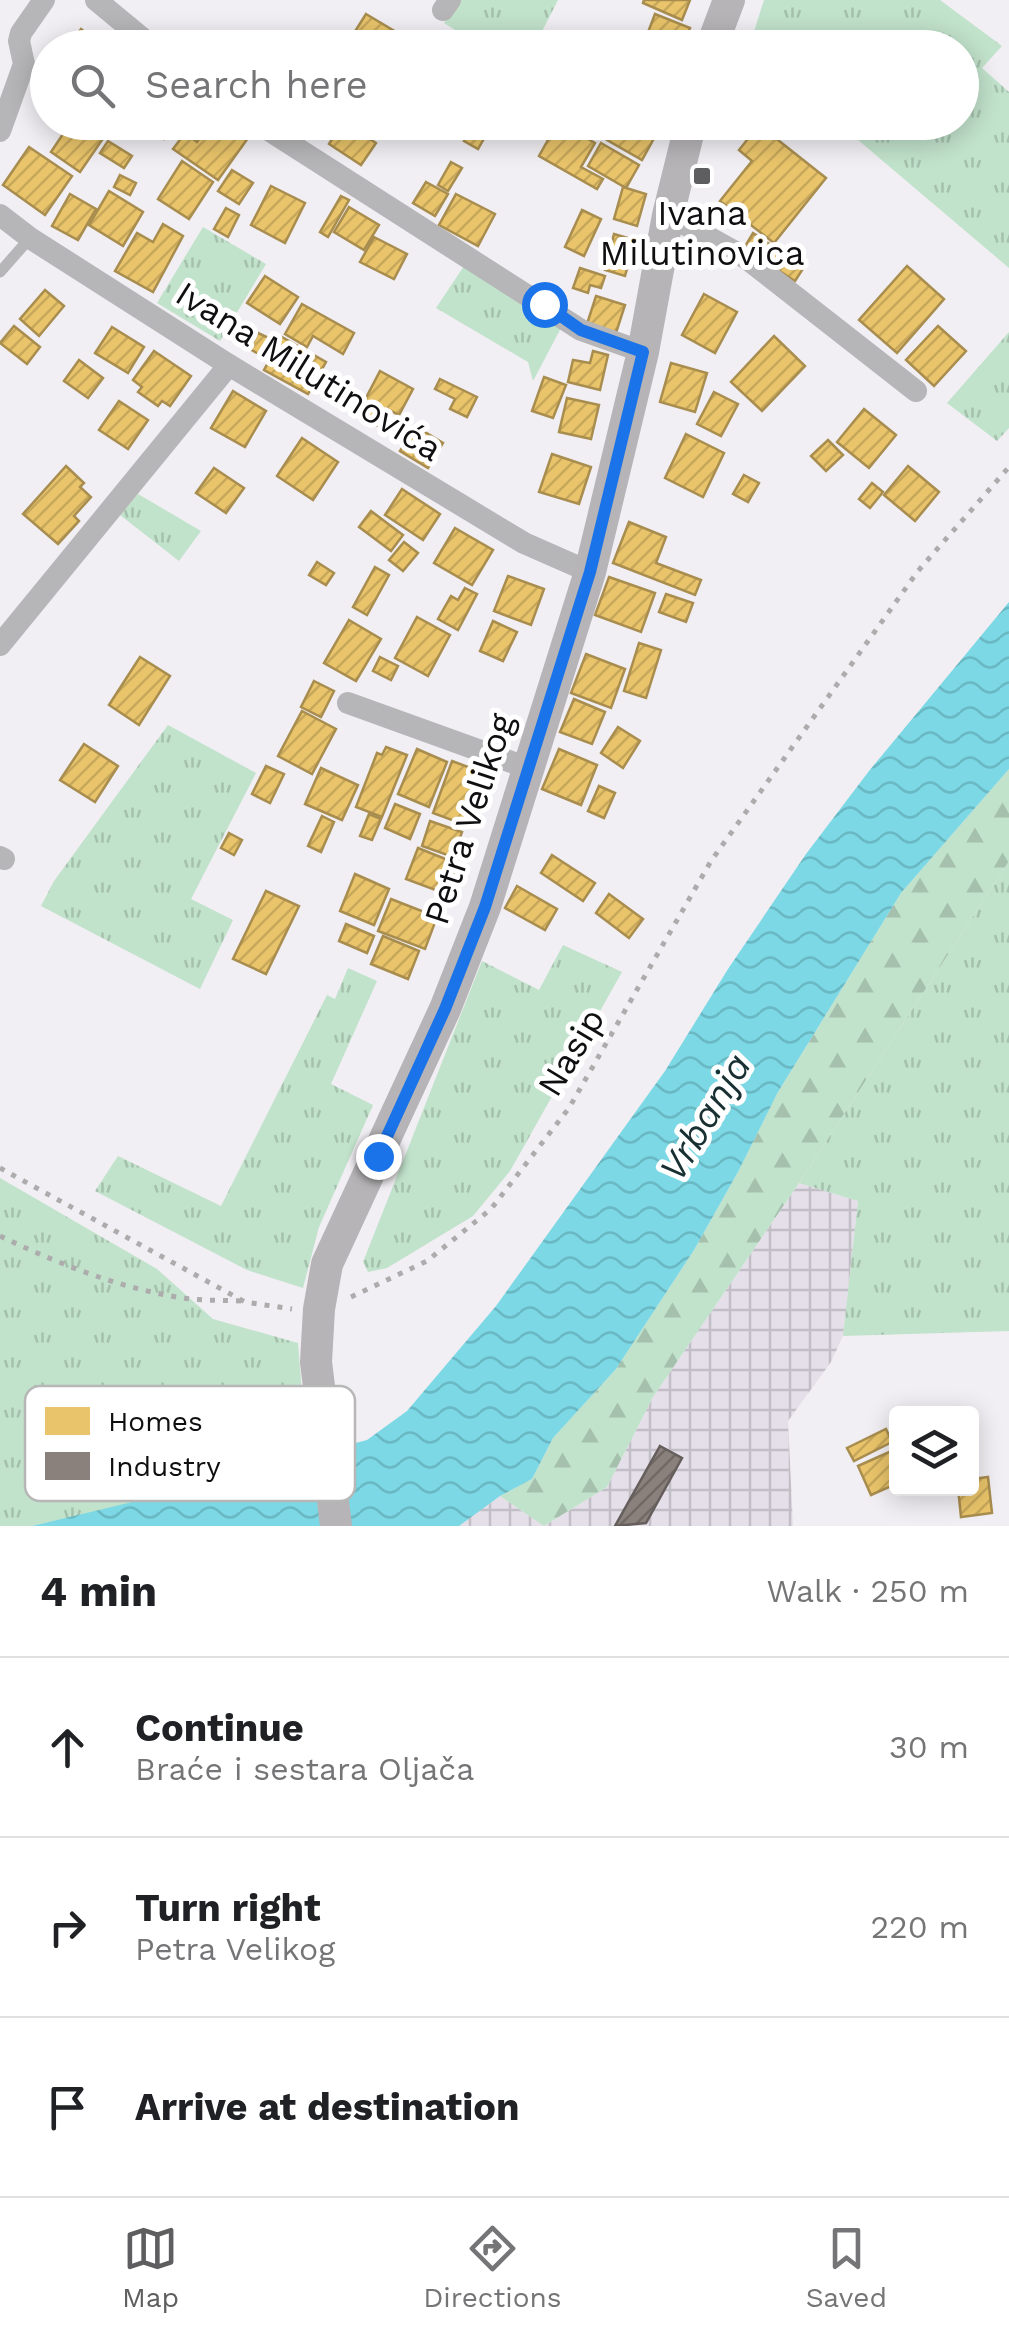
<!DOCTYPE html>
<meta charset="utf-8">
<style>
body{margin:0;font-family:"Work Sans",sans-serif;background:#f6f6f6;color:#202124}
.controls{position:absolute;right:30px;bottom:30px;display:grid;overflow:hidden;border-radius:10px;box-shadow:0 5px 25px #0003}
.controls button{width:90px;height:90px;display:grid;place-items:center;padding:0;border:0;border-bottom:2px solid #e0e0e0;background:#fff;color:#202124;font:50px sans-serif}
.stop{position:absolute;width:30px;height:30px;margin:-22px;border:8px solid #1a73e8;border-radius:50%;background:#fff}
.stop.end{background:#1a73e8;border-color:#fff;box-shadow:0 2px 10px #0008}
.list{margin:0;padding:0;list-style:none}
h2{display:flex;justify-content:space-between;align-items:center;height:130px;margin:0;padding:0 40px;font-size:42px}
h2 small{font-size:32px;font-weight:400;color:#757577}
.list li{display:grid;grid-template-columns:65px 1fr auto;gap:30px;align-items:center;box-sizing:border-box;height:180px;padding:0 40px;border-top:2px solid #e0e0e0}
.list b{display:block;font-size:38px;white-space:nowrap}
.list p{margin:0;font-size:32px;white-space:nowrap;color:#757577}
.list em{font-size:32px;font-style:normal;color:#757577}
.icon{flex:none;width:55px;height:55px;fill:none;stroke:currentColor;stroke-width:2;stroke-linecap:round;stroke-linejoin:round}
.map{position:relative;flex:none;width:1009px;height:1526px;overflow:hidden}
.search{position:absolute;background:#fff;box-shadow:0 5px 25px #0003;left:30px;right:30px;top:30px;height:110px;display:flex;align-items:center;gap:25px;box-sizing:border-box;padding:0 35px;border-radius:55px;color:#757577;font-size:38px}
.sheet{height:670px;background:#fff}
nav{display:flex;justify-content:space-around;align-items:center;box-sizing:border-box;height:140px;border-top:2px solid #e0e0e0;background:#fff;font-size:28px;color:#757577}
nav a{display:grid;justify-items:center;gap:5px}
nav .on{color:#5e5d5f}
.map>svg:first-child{display:block}
</style>
<div class="map">
<svg width="1009" height="1526" viewBox="0 0 1009 1526">
<defs>
<pattern id="industrial-grid" width="8" height="8" patternUnits="userSpaceOnUse" patternTransform="scale(2.5)"><rect width="8" height="8" fill="#e4dfe8"/><path d="M0 4h8M4 0v8" fill="none" stroke="#c2bec6"/></pattern>
<pattern id="grass-tufts" width="24" height="20" patternUnits="userSpaceOnUse" patternTransform="scale(2.5)"><rect width="24" height="20" fill="#c1e2cb"/><path d="M3 7l-1-3M5 7V3M7 7l1-3M15 17l-1-3M17 17v-4M19 17l1-3" fill="none" stroke="#a5c1ad"/></pattern>
<pattern id="forest-firs" width="22" height="20" patternUnits="userSpaceOnUse" patternTransform="scale(2.5)"><rect width="22" height="20" fill="#c1e2cb"/><path d="M5 1l3.5 6h-7zM16 11l3.5 6h-7z" fill="#a5c1ad"/></pattern>
<pattern id="water-waves" width="16" height="10" patternUnits="userSpaceOnUse" patternTransform="scale(2.5)"><rect width="16" height="10" fill="#7bd8e4"/><path d="M0 5q4-4 8 0t8 0" fill="none" stroke="#69b8c3"/></pattern>
<pattern id="homes-hatch" width="6" height="6" patternUnits="userSpaceOnUse" patternTransform="scale(2.5)"><rect width="6" height="6" fill="#e9c46a"/><path d="M-1 1l2-2M0 6l6-6M5 7l2-2" fill="none" stroke="#c7a75b"/></pattern>
<pattern id="industry-hatch" width="6" height="6" patternUnits="userSpaceOnUse" patternTransform="scale(2.5)"><rect width="6" height="6" fill="#8a817c"/><path d="M-1 1l2-2M0 6l6-6M5 7l2-2" fill="none" stroke="#6f6864"/></pattern>
</defs>
<rect width="100%" height="100%" fill="#f1eff3"/>
<!-- industrial -->
<g fill="url(#industrial-grid)">
<polygon points="799,1183 858,1201 843,1336 831,1362 788,1421 793,1526 544,1526 607,1487 653,1397"/>
<polygon points="500,1496 544,1526 459,1526"/>
</g>
<!-- grass -->
<g fill="url(#grass-tufts)">
<polygon points="459,0 558,0 534,47 482,47 444,23"/>
<polygon points="764,0 940,0 1002,46 982,68 1009,92 1009,268 838,123 962,122 962,48 749,47"/>
<polygon points="203,227 266,264 220,341 157,303"/>
<polygon points="464,266 562,326 533,381 528,362 436,308"/>
<polygon points="1009,332 1009,428 997,441 947,403"/>
<polygon points="138,494 201,531 179,561 120,515"/>
<polygon points="168,725 256,773 191,899 233,920 200,989 41,906 54,881"/>
<polygon points="1009,861 1009,1331 843,1336 858,1201 799,1183"/>
<polygon points="563,945 622,972 510,1171 473,1216 387,1268 368,1272 363,1262 482,961 539,990"/>
<polygon points="348,968 377,981 331,1084 373,1105 319,1227 303,1288 247,1270 95,1191 118,1156 221,1206 327,995 335,999"/>
<polygon points="0,1178 157,1269 213,1319 298,1343 307,1456 243,1463 220,1481 161,1497 32,1526 0,1526"/>
</g>
<!-- forest -->
<polygon fill="url(#forest-firs)" points="1009,769 1009,861 799,1183 653,1397 607,1487 544,1526 500,1496 532,1479 553,1438 616,1369 694,1250 738,1172 778,1092 901,893"/>
<!-- water -->
<polygon fill="url(#water-waves)" points="1009,602 1009,769 901,893 778,1092 738,1172 694,1250 616,1369 553,1438 532,1479 500,1496 459,1526 32,1526 220,1481 243,1463 307,1456 367,1440 407,1411 496,1306 665,1071 728,969 806,854 869,771"/>
<!-- homes -->
<g fill="url(#homes-hatch)" stroke="#a88d4f" stroke-width="2.5">
<polygon points="644,0 690,0 682,20 643,3"/>
<polygon points="366,14 396,32 386,48 359,48 349,41"/>
<polygon points="655,14 690,28 682,48 642,48"/>
<polygon points="81,29 105,48 67,48"/>
<polygon points="71,122 113,124 80,172 51,152"/>
<polygon points="141,122 176,122 164,139"/>
<polygon points="211,122 242,122 253,131 218,180 173,149 185,133 197,142"/>
<polygon points="343,122 377,122 367,137 376,143 361,165 329,144"/>
<polygon points="558,122 595,143 581,167 603,179 597,189 539,156"/>
<polygon points="627,122 638,122 657,133 642,160 607,140 616,123 624,128"/>
<polygon points="759,125 826,178 774,243 720,201 752,161 739,150"/>
<polygon points="472,128 486,135 478,149 464,141"/>
<polygon points="108,141 132,156 124,168 100,153"/>
<polygon points="601,143 639,165 626,188 588,166"/>
<polygon points="29,147 72,176 45,215 3,185"/>
<polygon points="182,161 213,182 189,219 158,199"/>
<polygon points="451,162 462,168 448,191 438,185"/>
<polygon points="232,170 253,183 239,204 218,191"/>
<polygon points="120,175 136,183 130,195 114,187"/>
<polygon points="426,182 448,194 435,216 413,203"/>
<polygon points="271,186 305,203 285,243 251,225"/>
<polygon points="623,187 646,194 637,226 614,219"/>
<polygon points="109,191 143,212 123,246 89,225"/>
<polygon points="70,194 96,209 78,240 52,226"/>
<polygon points="456,194 495,214 478,246 439,225"/>
<polygon points="341,196 349,200 328,237 320,232"/>
<polygon points="349,207 379,225 364,250 334,232"/>
<polygon points="226,208 239,215 228,237 214,229"/>
<polygon points="582,210 601,219 584,256 565,247"/>
<polygon points="163,224 183,236 153,292 115,271 137,233 153,242"/>
<polygon points="753,233 804,267 795,281 744,248"/>
<polygon points="614,234 635,240 625,276 605,270"/>
<polygon points="374,237 407,254 394,279 360,262"/>
<polygon points="907,266 944,299 897,353 859,320"/>
<polygon points="580,268 605,276 601,288 590,285 588,293 573,288"/>
<polygon points="265,276 298,297 280,324 247,303"/>
<polygon points="45,290 64,306 39,336 20,319"/>
<polygon points="704,294 737,312 715,353 682,335"/>
<polygon points="596,296 625,305 615,336 586,327"/>
<polygon points="302,304 354,333 343,354 313,336 307,347 285,334"/>
<polygon points="14,326 40,347 27,364 0,343"/>
<polygon points="938,326 966,351 934,386 906,360"/>
<polygon points="112,327 144,347 128,373 95,353"/>
<polygon points="258,333 271,339 262,356 250,349"/>
<polygon points="774,336 805,366 762,411 731,382"/>
<polygon points="282,337 326,362 308,394 264,370"/>
<polygon points="154,351 191,376 170,406 162,401 158,406 138,392 142,387 133,380"/>
<polygon points="593,351 608,355 600,390 568,382 573,360 590,363"/>
<polygon points="79,360 103,378 88,398 64,381"/>
<polygon points="671,363 707,373 695,412 660,402"/>
<polygon points="380,371 413,389 399,415 387,409 378,426 357,415"/>
<polygon points="544,377 566,385 553,418 532,411"/>
<polygon points="440,379 477,397 467,417 450,409 455,399 435,389"/>
<polygon points="233,391 266,411 245,447 211,428"/>
<polygon points="714,392 738,404 721,436 697,424"/>
<polygon points="567,398 599,405 591,439 559,432"/>
<polygon points="119,401 148,420 128,449 99,430"/>
<polygon points="864,409 896,435 869,468 837,442"/>
<polygon points="415,426 443,443 428,468 400,451"/>
<polygon points="686,434 724,453 703,497 665,478"/>
<polygon points="302,438 338,462 313,500 277,476"/>
<polygon points="828,440 843,455 826,471 811,456"/>
<polygon points="552,454 591,467 579,504 539,492"/>
<polygon points="66,466 84,483 80,487 91,497 74,516 79,521 58,544 23,514"/>
<polygon points="908,466 939,492 915,521 884,495"/>
<polygon points="214,468 244,488 226,513 196,493"/>
<polygon points="744,475 759,483 748,502 733,494"/>
<polygon points="872,483 883,492 870,508 859,499"/>
<polygon points="402,489 440,514 423,540 385,515"/>
<polygon points="371,511 403,535 391,551 359,527"/>
<polygon points="629,522 666,537 656,563 701,580 695,595 613,563"/>
<polygon points="455,528 493,550 472,585 434,563"/>
<polygon points="404,542 418,553 403,571 389,560"/>
<polygon points="317,562 334,573 326,585 309,575"/>
<polygon points="375,567 389,575 367,615 353,607"/>
<polygon points="508,576 544,589 531,625 494,611"/>
<polygon points="609,577 655,593 641,632 595,615"/>
<polygon points="465,588 477,594 458,630 438,619 451,596 458,600"/>
<polygon points="666,594 693,603 686,622 659,612"/>
<polygon points="417,617 450,635 428,676 395,658"/>
<polygon points="349,620 381,639 356,681 324,663"/>
<polygon points="493,621 517,632 503,661 480,651"/>
<polygon points="639,643 661,650 646,698 624,691"/>
<polygon points="586,654 625,669 611,708 571,693"/>
<polygon points="140,657 170,676 139,725 109,705"/>
<polygon points="380,657 398,666 391,680 373,671"/>
<polygon points="314,681 334,691 321,717 301,707"/>
<polygon points="574,699 605,712 592,744 560,732"/>
<polygon points="302,711 336,729 312,774 278,756"/>
<polygon points="618,727 640,741 623,768 601,753"/>
<polygon points="84,744 118,766 95,802 60,780"/>
<polygon points="386,747 407,755 382,817 356,807 377,753 382,755"/>
<polygon points="417,749 447,762 429,807 398,794"/>
<polygon points="559,749 597,765 581,805 542,789"/>
<polygon points="452,761 487,774 468,826 433,813"/>
<polygon points="266,766 284,774 270,803 252,794"/>
<polygon points="321,768 358,785 342,820 305,804"/>
<polygon points="599,786 615,793 604,818 588,811"/>
<polygon points="395,804 420,814 410,839 385,828"/>
<polygon points="369,814 381,819 372,840 360,836"/>
<polygon points="322,816 334,822 321,852 308,846"/>
<polygon points="430,821 462,832 453,857 422,846"/>
<polygon points="229,833 242,840 234,855 221,848"/>
<polygon points="418,848 458,864 446,894 406,879"/>
<polygon points="552,855 595,883 583,901 541,873"/>
<polygon points="355,874 389,889 374,925 340,911"/>
<polygon points="517,886 557,909 545,930 505,908"/>
<polygon points="266,891 299,906 266,974 233,959"/>
<polygon points="609,894 643,919 629,938 596,913"/>
<polygon points="391,899 437,917 425,949 378,931"/>
<polygon points="346,924 374,936 367,953 339,941"/>
<polygon points="383,936 419,951 408,979 371,964"/>
<polygon points="886,1429 892,1442 854,1461 847,1448"/>
<polygon points="896,1449 896,1484 871,1495 858,1466"/>
<polygon points="988,1477 992,1513 961,1517 958,1488 972,1488 972,1479"/>
</g>
<!-- industry -->
<polygon fill="url(#industry-hatch)" stroke="#655e5c" stroke-width="2.5" points="660,1446 682,1458 646,1523 615,1526"/>
<g fill="none" stroke-linecap="round" stroke-linejoin="round">
<!-- path -->
<g stroke="#adacad" stroke-width="5" stroke-dasharray="5 8" stroke-linecap="butt">
<polyline points="0,1168 245,1302 292,1309"/>
<path d="M0,1236c55,26 111,49 171,60 23,5 47,4 71,5"/>
<polyline points="351,1297 427,1261 491,1209 569,1108 711,861 918,571 1009,467"/>
</g>
<!-- lane -->
<polyline stroke="#b6b5b7" stroke-width="11" points="0,272 30,238"/>
<!-- street -->
<g stroke="#b6b5b7" stroke-width="22">
<polyline points="96,0 154,48"/>
<polyline points="443,10 450,0"/>
<polyline points="256,122 581,330 643,352"/>
<polyline points="0,131 24,64 19,41 21,33 44,0"/>
<polyline points="0,215 30,238 229,365 524,543 590,572"/>
<polyline points="668,215 746,258 916,391"/>
<polyline points="0,645 229,365"/>
<polyline points="348,703 528,768"/>
<polyline points="0,857 4,859"/>
</g>
<!-- secondary -->
<g stroke="#b6b4b6" stroke-width="32">
<polyline points="711,48 729,0"/>
<polyline points="336,1526 316,1362 319,1309 327,1264 445,1009 485,907 590,572 643,352 668,215 691,122"/>
</g>
</g>
<g fill="none" stroke-linecap="round" stroke-linejoin="round">
<!-- route -->
<polyline stroke="#1a73e8" stroke-width="12" points="378,1156 445,1009 485,907 590,572 643,352 581,330 544,304"/>
</g>
<!-- markers -->
<rect fill="#5e5d5f" stroke="#fff" stroke-width="4" x="692" y="166" width="20" height="20" rx="5"/>
<g text-anchor="middle" dominant-baseline="central" stroke-width="10" stroke-linejoin="round" paint-order="stroke">
<!-- poi labels -->
<g font-size="35" fill="#0f0e10" stroke="#fff">
<text x="702" y="213">Ivana<tspan x="702" dy="40">Milutinovica</tspan></text>
</g>
<!-- street labels -->
<g font-size="35" fill="#0f0e10" stroke="#fff">
<text transform="translate(309 371) rotate(32)">Ivana Milutinovića</text>
<text transform="translate(469 819) rotate(-72)">Petra Velikog</text>
<text transform="translate(571 1052) rotate(-59)">Nasip</text>
</g>
<!-- water labels -->
<g font-size="38" font-style="italic" fill="#193033" stroke="#fff">
<text transform="translate(705 1117) rotate(-59)">Vrbanja</text>
</g>
</g>
<!-- legend -->
<rect x="25" y="1386" width="330" height="115" rx="15" fill="#fff" stroke="#b7b7b7" stroke-width="2.5"/>
<rect x="45" y="1407" width="45" height="28" fill="#e9c46a"/>
<rect x="45" y="1452" width="45" height="28" fill="#8a817c"/>
<g font-size="28" fill="#0f0e10">
<text x="108" y="1431">Homes</text>
<text x="108" y="1476">Industry</text>
</g>
</svg>
<div class="controls">
<button><svg class="icon" aria-label="layers" viewBox="0 0 24 24"><path d="M12 4l9 5-9 5-9-5zM3 14l9 5 9-5"/></svg></button>
</div>
<div class="stop" style="left:544px;top:304px"></div>
<div class="stop end" style="left:378px;top:1156px"></div>
<div class="search"><svg class="icon" aria-label="search" viewBox="0 0 24 24"><circle cx="10" cy="10" r="6"/><path d="M15 15l6 6"/></svg>Search here</div>
</div>
<section class="sheet">
<h2>4 min<small>Walk · 250 m</small></h2>
<ul class="list">
<li><svg class="icon" aria-label="ahead" viewBox="0 0 24 24"><path d="M12 20V5M6 11l6-6 6 6"/></svg><div><b>Continue</b><p>Braće i sestara Oljača</p></div><em>30 m</em></li>
<li><svg class="icon" aria-label="right" viewBox="0 0 24 24"><path d="M7 20v-9h11M14 6l5 5-5 5"/></svg><div><b>Turn right</b><p>Petra Velikog</p></div><em>220 m</em></li>
<li><svg class="icon" aria-label="arrive" viewBox="0 0 24 24"><path d="M6 21V4h12l-3 4 3 4H6"/></svg><div><b>Arrive at destination</b></div></li>
</ul>
</section>
<nav>
<a class="on"><svg class="icon" aria-label="map" viewBox="0 0 24 24"><path d="M3 6l6-2 6 2 6-2v14l-6 2-6-2-6 2zM9 4v14M15 6v14"/></svg>Map</a>
<a><svg class="icon" aria-label="directions" viewBox="0 0 24 24"><path d="M12 3l9 9-9 9-9-9zM9 14v-3h6M13 9l2 2-2 2"/></svg>Directions</a>
<a><svg class="icon" aria-label="saved" viewBox="0 0 24 24"><path d="M7 4h10v16l-5-4-5 4z"/></svg>Saved</a>
</nav>
